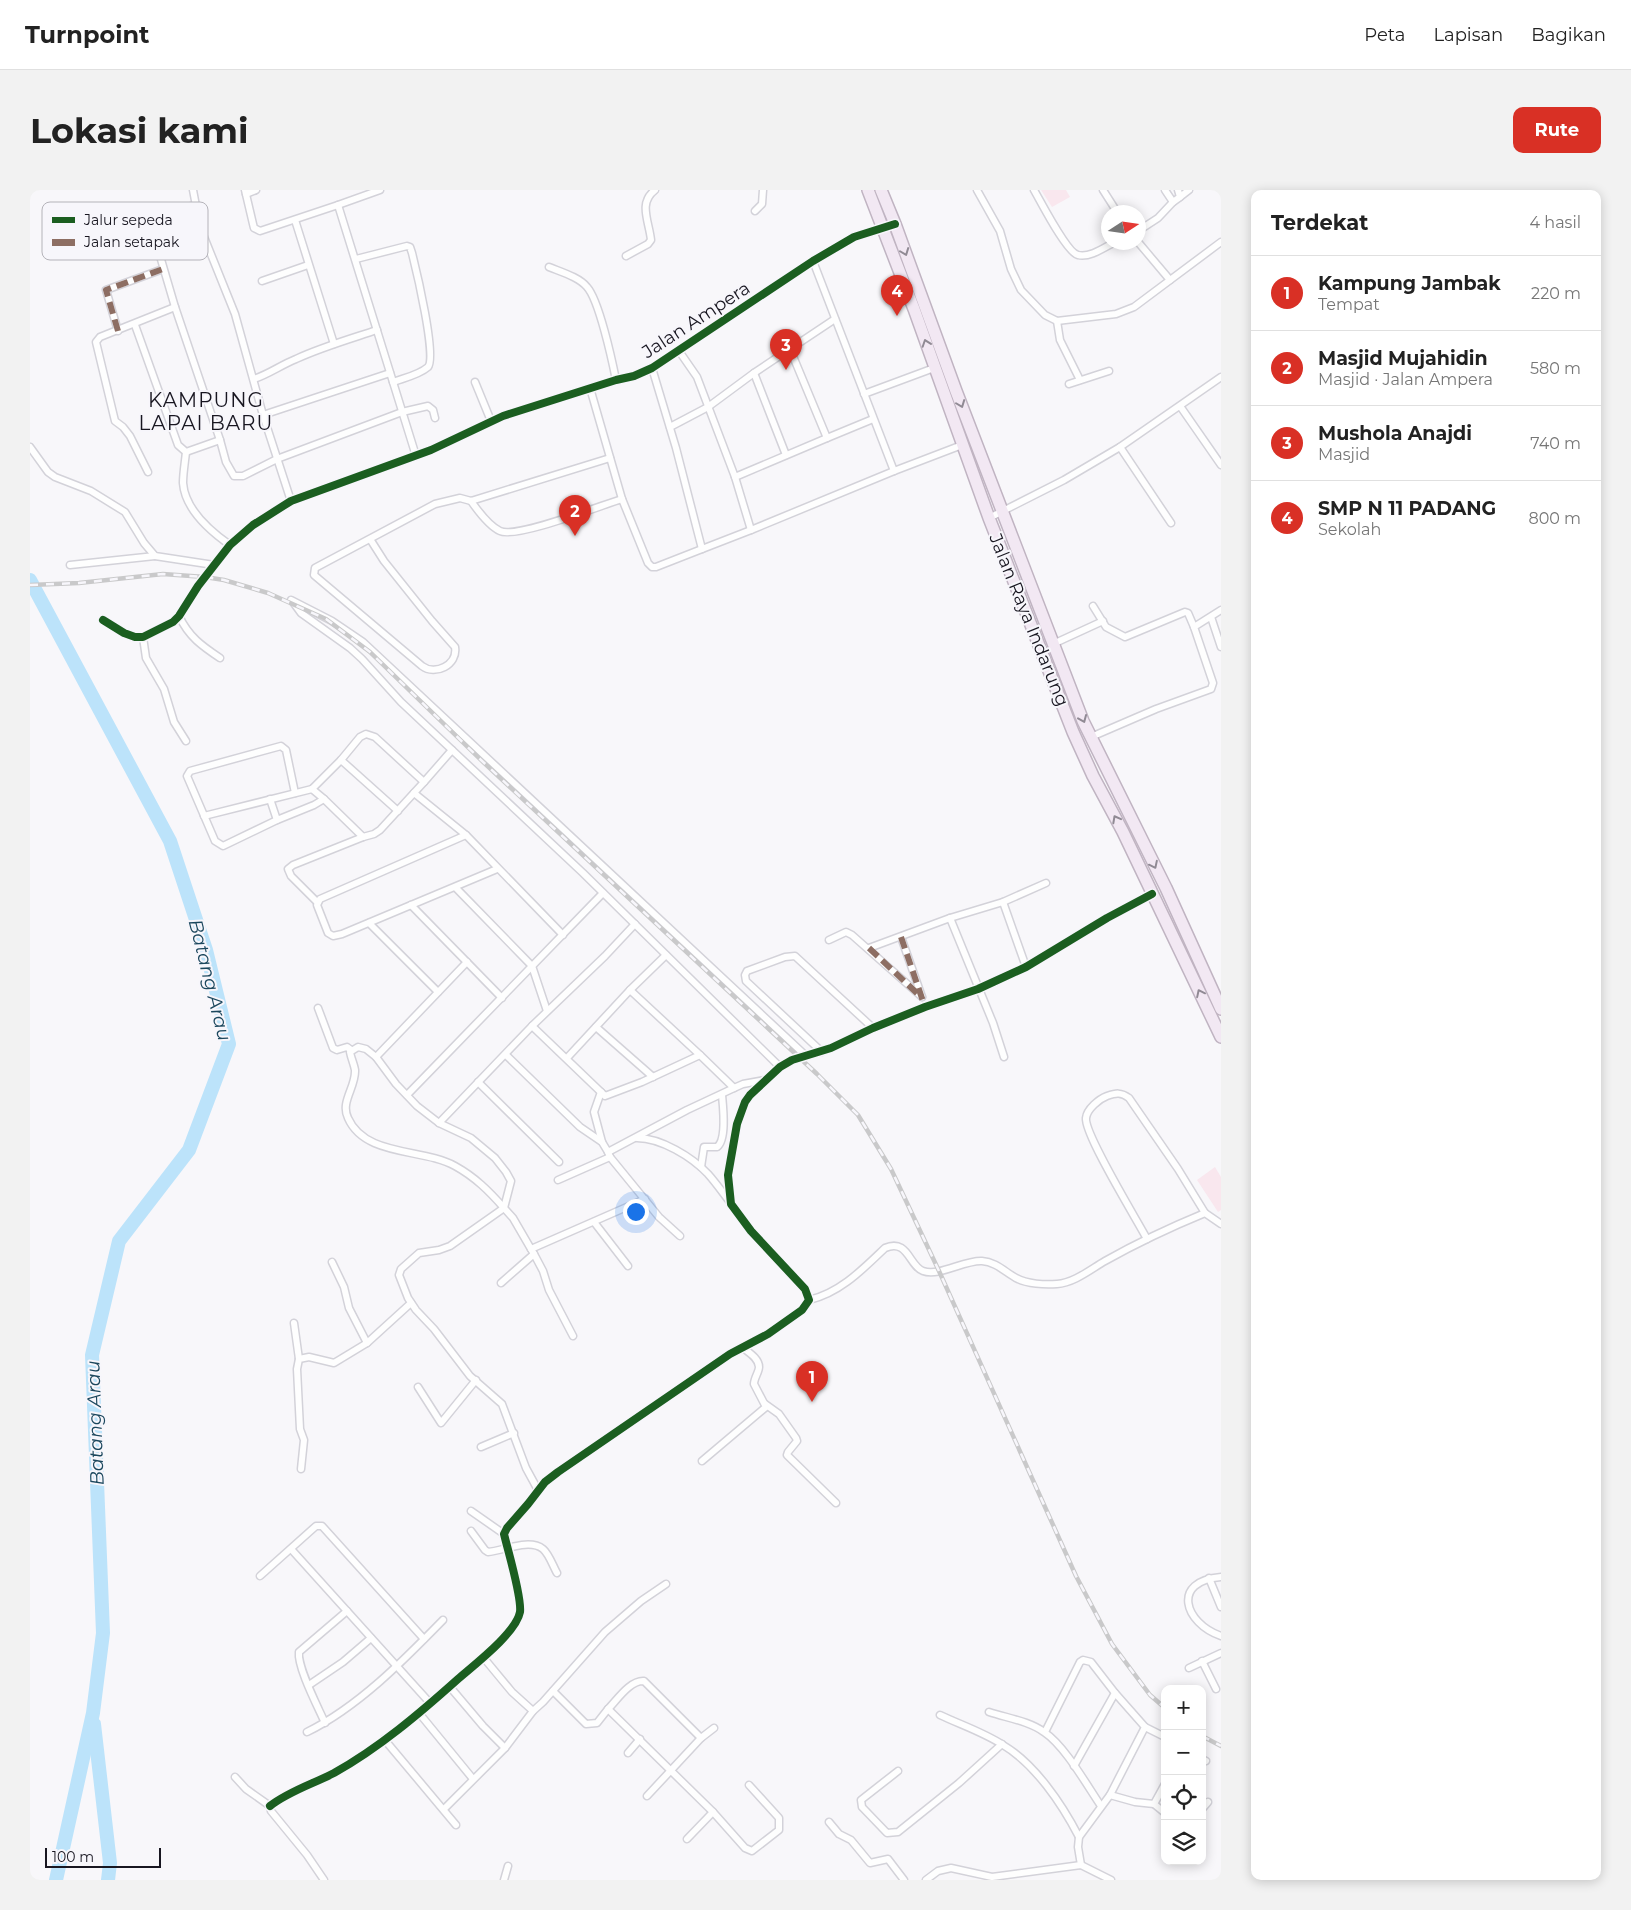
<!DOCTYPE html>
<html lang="id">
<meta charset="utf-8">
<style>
body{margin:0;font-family:Montserrat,sans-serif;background:#f2f2f2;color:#222}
.controls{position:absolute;right:15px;bottom:15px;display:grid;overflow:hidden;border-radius:10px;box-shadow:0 2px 12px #0003}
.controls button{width:45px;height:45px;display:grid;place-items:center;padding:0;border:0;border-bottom:1px solid #e0e0e0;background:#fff;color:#222;font:25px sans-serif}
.compass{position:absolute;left:1071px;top:15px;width:45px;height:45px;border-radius:50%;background:#fff;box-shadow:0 2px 12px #0003;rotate:78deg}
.scale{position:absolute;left:15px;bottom:12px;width:116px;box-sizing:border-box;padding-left:5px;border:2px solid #181620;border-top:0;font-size:14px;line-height:18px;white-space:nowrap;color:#181620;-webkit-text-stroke:4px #f7f6fb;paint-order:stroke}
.you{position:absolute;left:605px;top:1021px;width:18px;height:18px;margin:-12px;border:4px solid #fff;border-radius:50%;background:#1a73e8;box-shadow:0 0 0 8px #1a73e833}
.badge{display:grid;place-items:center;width:32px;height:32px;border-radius:50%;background:#d93025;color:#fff;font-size:16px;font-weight:700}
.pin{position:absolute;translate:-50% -41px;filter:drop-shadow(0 1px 2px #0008)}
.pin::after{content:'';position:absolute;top:26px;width:18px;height:15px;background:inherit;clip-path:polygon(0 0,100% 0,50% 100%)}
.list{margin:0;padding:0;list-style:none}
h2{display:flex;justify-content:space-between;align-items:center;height:65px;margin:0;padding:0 20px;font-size:21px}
h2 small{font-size:16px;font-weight:400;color:#767676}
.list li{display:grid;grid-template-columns:32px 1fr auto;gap:15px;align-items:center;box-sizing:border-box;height:75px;padding:0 20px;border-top:1px solid #e0e0e0}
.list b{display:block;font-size:19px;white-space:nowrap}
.list p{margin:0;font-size:16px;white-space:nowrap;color:#767676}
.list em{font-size:16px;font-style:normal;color:#767676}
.icon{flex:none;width:28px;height:28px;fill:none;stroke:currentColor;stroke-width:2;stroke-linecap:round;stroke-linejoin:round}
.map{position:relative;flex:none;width:1191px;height:1690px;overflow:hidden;border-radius:10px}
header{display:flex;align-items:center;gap:30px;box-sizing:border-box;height:70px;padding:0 25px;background:#fff;border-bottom:1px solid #e0e0e0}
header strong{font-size:24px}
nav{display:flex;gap:28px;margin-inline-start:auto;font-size:18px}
.intro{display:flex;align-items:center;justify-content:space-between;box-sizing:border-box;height:120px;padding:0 30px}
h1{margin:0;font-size:35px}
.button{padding:12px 22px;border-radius:10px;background:#d93025;color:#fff;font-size:18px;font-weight:700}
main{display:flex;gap:30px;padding:0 30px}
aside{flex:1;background:#fff;border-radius:10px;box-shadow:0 2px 12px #0003}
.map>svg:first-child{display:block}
</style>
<header>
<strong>Turnpoint</strong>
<nav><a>Peta</a><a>Lapisan</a><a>Bagikan</a></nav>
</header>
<div class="intro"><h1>Lokasi kami</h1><a class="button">Rute</a></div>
<main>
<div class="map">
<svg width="1191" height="1690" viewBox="0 0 1191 1690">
<rect width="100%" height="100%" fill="#f8f7fa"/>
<!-- green -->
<g fill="#f9e7ee">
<polygon points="1011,0 1036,0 1040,7 1022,17"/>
<polygon points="1185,977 1191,987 1191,1020 1188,1022 1167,990"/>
</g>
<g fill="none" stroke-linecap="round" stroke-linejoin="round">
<!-- river -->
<g stroke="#bce3fa" stroke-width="14">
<polyline points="0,390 140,651 176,760 199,854 159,960 89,1051 62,1165 73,1443 63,1523 26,1690"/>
<polyline points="64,1534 80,1673 78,1690"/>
</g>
<!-- minor casing -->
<g stroke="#d3d2d9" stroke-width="9">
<g id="minor">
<polyline points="163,0 170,37 205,124 233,225 261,311"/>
<polyline points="215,0 223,34 224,38 230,41 308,15 386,266"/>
<polyline points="947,0 970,41 981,79 991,100 1015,125 1027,131 1086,124 1104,117 1191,52"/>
<path d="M1004,0c7,12 33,63 44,65 12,3 27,-8 37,-13"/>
<polyline points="1073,0 1087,22"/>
<polyline points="216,4 226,0"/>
<polyline points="1150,7 1159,0"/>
<polyline points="1143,12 1150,7 1148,0"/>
<polyline points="165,15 124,25 120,32 145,117 190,250 196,272 204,286 213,286 247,269 372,222 398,216 403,220 405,228"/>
<polyline points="308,15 350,0"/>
<polyline points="725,21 732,14 733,0"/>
<polyline points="265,30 304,154"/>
<polyline points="1108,41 1128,28 1143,12 1135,0"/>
<polyline points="1108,52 1140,90"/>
<path d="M596,66l22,-12 3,-4c-2,-19 -13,-37 4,-50"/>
<path d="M326,69l51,-13 3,1 2,6c4,16 25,104 16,114 -9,8 -24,11 -35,15"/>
<polyline points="783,71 864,281"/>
<path d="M519,77c12,5 30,10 38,20 12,13 25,73 29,93"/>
<polyline points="232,91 278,75"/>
<polyline points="1027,131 1030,150 1050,190"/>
<polyline points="105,135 148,255 156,262 190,250"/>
<polyline points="88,141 76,100 133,79"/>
<polyline points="649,161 667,187 705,287 721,340 864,281 932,255"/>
<polyline points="724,183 756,265"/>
<path d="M224,189c15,-5 27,-14 42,-20 26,-12 54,-20 81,-29"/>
<polyline points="445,192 461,231"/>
<polyline points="1039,194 1079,181"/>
<polyline points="560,198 592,309 618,373 622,377 626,377 672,359 646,258 622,178"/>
<polyline points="834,204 904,178"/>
<polyline points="1150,216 1191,275"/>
<polyline points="233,225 360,183"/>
<polyline points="640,237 678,217 724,183 805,129"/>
<polyline points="797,248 843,229"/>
<polyline points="0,257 18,282 25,287 61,301 95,322 114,353 125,366 184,375"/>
<polyline points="1090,257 1141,333"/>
<path d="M156,262c-1,10 -3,21 -3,31 2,27 27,48 47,62"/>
<polyline points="118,282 100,246 93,237 85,231 66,152 70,147 145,117"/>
<polyline points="705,287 797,248 760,159"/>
<path d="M441,311c7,10 18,25 29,30 16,8 102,-26 122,-32"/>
<polyline points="959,328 1034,290 1090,257 1191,187"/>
<path d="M340,349l14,22 48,60 23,26c3,18 -20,29 -33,19l-108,-91 1,-7 120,-64 25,-6 11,3 139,-43"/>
<polyline points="672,359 721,340"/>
<polyline points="40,375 125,366"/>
<polyline points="261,410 302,431 333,452 775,865"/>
<polyline points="263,412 271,423 320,458 332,469 371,512 553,683 750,877"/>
<polyline points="1063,416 1076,437 1095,447 1155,422 1158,423 1164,437"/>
<path d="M149,426c10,21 23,30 41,42"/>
<polyline points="1181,427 1191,457"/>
<polyline points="73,430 94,443 105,447 113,447 143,432 149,426 168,396 200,355 223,335 261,311 401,260 473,226 586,190 604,186 622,178 783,71 824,47 854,38"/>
<polyline points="113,447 116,468 134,499 144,532 156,551"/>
<polyline points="1023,454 1073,431"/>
<polyline points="1061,547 1126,519 1181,499 1183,493 1164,437 1191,420"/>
<polyline points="311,570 368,621"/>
<polyline points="265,603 256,560 251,556 160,581 157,586 185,651 193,656 247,630 284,615 294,609 282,599"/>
<polyline points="384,603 436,645 533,745"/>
<polyline points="240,609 247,630"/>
<polyline points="294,609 333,647 344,644 350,640 394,592"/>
<polyline points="174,626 282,599 311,570 330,547 336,544 345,547 394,592 422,560"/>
<polyline points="436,645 290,709 287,715 298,743 303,746 312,744 467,679"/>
<polyline points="426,698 502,776 517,821"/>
<polyline points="287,712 261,686 258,679 263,675 333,647"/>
<polyline points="973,712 996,777"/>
<polyline points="381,715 472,808"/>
<polyline points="920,728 963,833 974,867"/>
<polyline points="339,733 408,802"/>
<polyline points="871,747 892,807"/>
<polyline points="799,750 816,742 822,745 892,807"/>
<polyline points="839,758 920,728 973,712 1016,693"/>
<polyline points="437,772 346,867 366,894 387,916 409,933 441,948 465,968 476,982 481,991 474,1018 483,1028 501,1059"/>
<polyline points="600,800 636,765"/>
<polyline points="288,818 303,858 307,860 317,857 321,860"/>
<polyline points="502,836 575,906 612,892 670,865 704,898"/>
<polyline points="566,837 623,887"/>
<polyline points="792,862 716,791 715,785 717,781 755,767 765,766 843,838"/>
<polyline points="476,865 550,937 572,952 578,962"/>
<path d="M346,867l-10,-8 -8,-2 -8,5c1,6 4,12 5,18 1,17 -15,32 -7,48 17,39 75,30 107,48 20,11 34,25 49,42l-54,38 -11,4 -20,3 -18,16 -2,6 9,23 8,12 18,19 36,47 32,28 24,64 12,22"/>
<polyline points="537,868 600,800 670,865"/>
<polyline points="448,892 529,972"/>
<polyline points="571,902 564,922 572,952"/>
<polyline points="377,905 573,703"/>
<polyline points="409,933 502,836 575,766 605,734"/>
<path d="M607,948c24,0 55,19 71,36 8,9 15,19 22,28"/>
<polyline points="580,967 629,1027 650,1046"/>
<path d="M671,977l3,-20h13c10,-7 6,-41 5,-52"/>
<polyline points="528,990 580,967 578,962 657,920 704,898 713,894 735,890"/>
<polyline points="564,1032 598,1076"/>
<path d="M1117,1049c-10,-19 -63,-105 -61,-121 1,-9 13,-19 21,-22 9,-3 14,-4 22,2l49,71 27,44"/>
<polyline points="504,1064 513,1081 519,1100 543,1146"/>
<polyline points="302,1072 314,1097 319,1118 337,1153"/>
<polyline points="471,1093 504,1064 501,1059 615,1009"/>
<path d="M779,1110c31,-7 54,-31 76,-52 23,-10 24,18 38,23 16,6 41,-11 59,-10 14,1 23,11 34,17 11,6 29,7 41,6 17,-1 34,-15 48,-23 32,-18 66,-34 100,-48l16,11"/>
<polyline points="264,1133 269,1169"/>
<polyline points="388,1197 411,1233 446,1190"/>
<polyline points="735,1214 749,1224 766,1248 767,1251 758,1262 757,1265 806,1313"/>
<polyline points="451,1257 484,1243"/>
<path d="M672,1271l64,-54 -12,-23c0,-6 5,-12 5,-17 0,-9 -11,-15 -17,-20"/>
<polyline points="271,1279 274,1250 270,1239 267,1179 269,1169 279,1167 304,1173 337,1153 381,1113"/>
<polyline points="441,1321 474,1344"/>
<path d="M441,1341l14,19 3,2c15,-1 41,-14 55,-3 6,5 10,17 14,24"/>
<polyline points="261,1359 400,1513"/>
<polyline points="230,1386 286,1336 292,1336 394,1449"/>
<path d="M1191,1387c-50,4 -37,46 0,59"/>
<polyline points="1179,1388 1191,1417"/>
<polyline points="453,1467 482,1502 503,1521"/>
<polyline points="1172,1471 1186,1499"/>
<polyline points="1159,1478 1191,1463"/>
<polyline points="279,1495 313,1472 341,1448"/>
<polyline points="420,1497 453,1536 475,1558"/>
<polyline points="523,1501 556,1534 567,1533 578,1519 683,1622 715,1658 722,1661 749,1640 749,1628 719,1595"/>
<path d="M578,1519c9,-9 22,-29 36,-28l57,57"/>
<path d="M959,1522c18,6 40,9 55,20 21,14 42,52 57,74"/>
<polyline points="389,1523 443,1589"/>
<path d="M910,1525c21,10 43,17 63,30 32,19 59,59 76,92"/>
<path d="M295,1533c-7,-16 -28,-56 -26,-71l48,-41"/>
<polyline points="1115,1537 1135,1547"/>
<path d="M277,1542c51,-25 96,-71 136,-112"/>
<polyline points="1015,1542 1050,1472 1053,1470 1061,1472 1085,1503"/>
<polyline points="354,1549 426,1635"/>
<polyline points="598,1563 610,1549"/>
<polyline points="1172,1569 1176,1571"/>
<polyline points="1044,1576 1085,1503 1115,1537 1080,1605 1049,1647 1048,1657 1051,1675"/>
<polyline points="868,1581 831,1610 832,1617 857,1643 868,1642 929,1593 972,1554"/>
<polyline points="205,1587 216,1599 240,1616 241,1621 277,1665 294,1690"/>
<polyline points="1135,1594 1124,1614 1135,1623"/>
<polyline points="1080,1605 1105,1612 1124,1614"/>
<polyline points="617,1606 671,1548 684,1538"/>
<path d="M240,1616c19,-15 43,-22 64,-33 45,-25 86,-60 124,-94 16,-14 58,-46 62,-67 2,-15 -12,-61 -16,-78l3,-6 21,-24 17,-22 13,-10 172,-118 38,-20 34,-24 7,-10 -4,-11 -54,-58 -20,-27 -3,-29 9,-51 8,-22 5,-7 30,-28 12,-7 39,-12 42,-20 52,-21 53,-18 48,-22 81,-49 45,-24"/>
<polyline points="414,1619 475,1558 503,1521 513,1512 575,1442 611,1411 636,1394"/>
<polyline points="1172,1619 1178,1612"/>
<polyline points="799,1632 809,1644 821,1650 840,1673 858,1669 874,1690"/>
<polyline points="657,1649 683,1622"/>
<polyline points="474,1690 478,1676"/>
<polyline points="896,1690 908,1681 921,1678 962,1687 1051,1675 1081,1690"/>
</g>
</g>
<!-- trunk casing -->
<g stroke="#c0b4c2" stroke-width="14">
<g id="trunk">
<polyline points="838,0 884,119 959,328 1043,542 1063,586 1093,642 1191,847"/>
<polyline points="851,0 865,34 926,201 1053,531 1136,698 1191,819"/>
</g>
</g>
<!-- minor -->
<use href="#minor" stroke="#fefefe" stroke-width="6"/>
<!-- trunk -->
<use href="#trunk" stroke="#f2e8f3" stroke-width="11"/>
<!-- rail casing -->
<g stroke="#c9c9ca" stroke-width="4.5">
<g id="rail">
<polyline points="0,395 49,393 133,384 175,387 194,390 238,403 296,429 340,462 451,570 787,884 828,925 861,979 909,1081 1046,1386 1082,1454 1120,1505 1135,1518"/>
<polyline points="1172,1546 1191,1556"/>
</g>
</g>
<!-- rail -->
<use href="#rail" stroke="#f7f6fb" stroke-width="2.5" stroke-dasharray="8" stroke-linecap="butt"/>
<!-- quiet -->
<g stroke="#8d6e63" stroke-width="6" stroke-dasharray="12 6" stroke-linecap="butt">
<polyline points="88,141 76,100 133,79"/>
<polyline points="871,747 895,817"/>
<polyline points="839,758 890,806"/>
</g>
<!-- cycleway casing -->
<g stroke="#f7f6fb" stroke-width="11">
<g id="cycleway">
<polyline points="73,430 94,443 105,447 113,447 143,432 149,426 168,396 200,355 223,335 261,311 401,260 473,226 586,190 604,186 622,178 783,71 824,47 865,34"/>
<path d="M240,1616c19,-15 43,-22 64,-33 45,-25 86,-60 124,-94 16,-14 58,-46 62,-67 2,-15 -12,-61 -16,-78l3,-6 21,-24 17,-22 13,-10 172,-118 38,-20 34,-24 7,-10 -4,-11 -54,-58 -20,-27 -3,-29 9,-51 8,-22 5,-7 30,-28 12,-7 39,-12 42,-20 52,-21 53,-18 48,-22 81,-49 45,-24"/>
</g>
</g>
<!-- cycleway -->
<use href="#cycleway" stroke="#1b5e20" stroke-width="8"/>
</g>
<!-- one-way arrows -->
<defs><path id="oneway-chevron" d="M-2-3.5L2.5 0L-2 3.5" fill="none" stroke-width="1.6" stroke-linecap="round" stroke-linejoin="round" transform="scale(1.25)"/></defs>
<g stroke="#908a94">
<use href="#oneway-chevron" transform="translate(875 62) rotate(69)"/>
<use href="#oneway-chevron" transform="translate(896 153) rotate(-109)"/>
<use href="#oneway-chevron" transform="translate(931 214) rotate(69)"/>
<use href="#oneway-chevron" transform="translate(1053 529) rotate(67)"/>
<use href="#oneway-chevron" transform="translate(1086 629) rotate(-118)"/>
<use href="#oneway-chevron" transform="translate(1124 675) rotate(64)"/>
<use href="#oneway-chevron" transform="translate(1170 803) rotate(-116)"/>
</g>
<g text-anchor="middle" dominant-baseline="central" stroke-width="4" stroke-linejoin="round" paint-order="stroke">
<!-- street labels -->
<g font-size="18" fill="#181620" stroke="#f7f6fb">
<text transform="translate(666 130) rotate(-33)">Jalan Ampera</text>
<text transform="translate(999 430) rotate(68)">Jalan Raya Indarung</text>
</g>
<!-- water labels -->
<g font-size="19" font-style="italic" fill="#1b475d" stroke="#f7f6fb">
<text transform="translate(180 790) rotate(76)">Batang Arau</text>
<text transform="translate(65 1233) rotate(-92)">Batang Arau</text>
</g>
<!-- quarter labels -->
<g font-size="20" letter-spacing="1" fill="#181620" stroke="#f7f6fb">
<text x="176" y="210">KAMPUNG<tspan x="176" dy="23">LAPAI BARU</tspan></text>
</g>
</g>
<!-- legend -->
<rect x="12" y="12" width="166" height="58" rx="8" fill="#f7f6fb" stroke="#b4b3b9" stroke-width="1"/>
<rect x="22" y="27" width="23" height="6" fill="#1b5e20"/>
<rect x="22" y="49" width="23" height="7" fill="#8d6e63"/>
<g font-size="14" fill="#181620">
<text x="54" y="35">Jalur sepeda</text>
<text x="54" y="57">Jalan setapak</text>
</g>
</svg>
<div class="controls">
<button>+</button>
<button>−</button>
<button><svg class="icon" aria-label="locate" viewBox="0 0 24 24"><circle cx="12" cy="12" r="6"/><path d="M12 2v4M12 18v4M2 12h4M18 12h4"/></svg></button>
<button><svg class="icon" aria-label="layers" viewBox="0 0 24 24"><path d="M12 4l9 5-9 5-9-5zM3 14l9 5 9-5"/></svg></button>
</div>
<svg class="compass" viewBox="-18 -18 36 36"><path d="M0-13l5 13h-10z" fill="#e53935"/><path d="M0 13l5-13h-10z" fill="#767676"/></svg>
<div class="scale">100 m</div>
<div class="you"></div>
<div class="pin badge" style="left:782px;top:1212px">1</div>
<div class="pin badge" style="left:545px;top:346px">2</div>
<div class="pin badge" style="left:756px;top:180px">3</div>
<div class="pin badge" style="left:867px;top:126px">4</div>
</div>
<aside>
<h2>Terdekat<small>4 hasil</small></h2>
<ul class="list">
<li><span class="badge">1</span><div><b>Kampung Jambak</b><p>Tempat</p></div><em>220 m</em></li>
<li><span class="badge">2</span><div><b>Masjid Mujahidin</b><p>Masjid · Jalan Ampera</p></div><em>580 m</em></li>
<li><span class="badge">3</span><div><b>Mushola Anajdi</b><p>Masjid</p></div><em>740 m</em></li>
<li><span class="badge">4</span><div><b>SMP N 11 PADANG</b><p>Sekolah</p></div><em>800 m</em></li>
</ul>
</aside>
</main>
